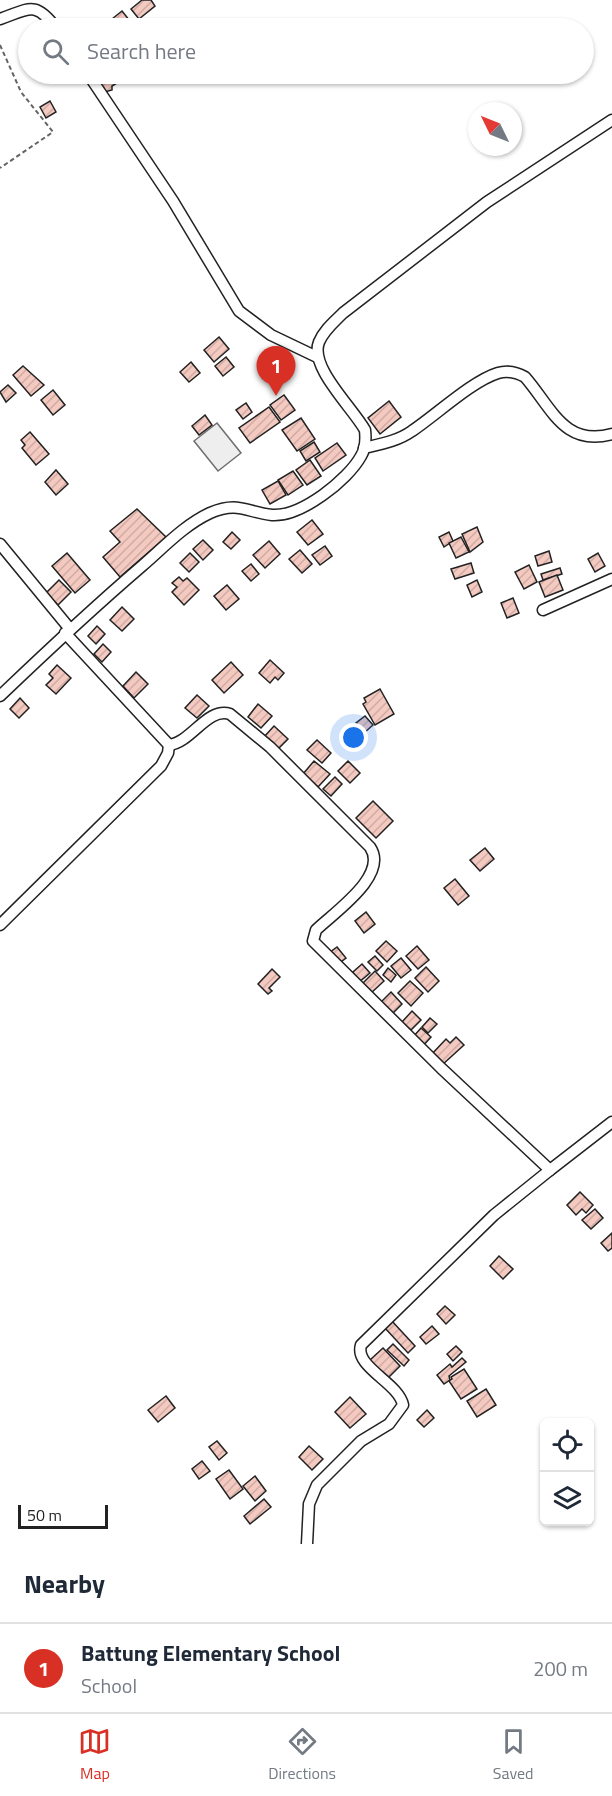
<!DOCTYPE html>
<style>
body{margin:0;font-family:"Titillium Web",sans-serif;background:#f6f6f7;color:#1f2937}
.controls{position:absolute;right:18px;bottom:18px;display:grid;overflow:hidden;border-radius:9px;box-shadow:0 2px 4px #0004}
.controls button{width:54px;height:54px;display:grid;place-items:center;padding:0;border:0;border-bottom:2px solid #e0e1e3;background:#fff;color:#1f2937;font:30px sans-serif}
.compass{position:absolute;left:468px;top:102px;width:54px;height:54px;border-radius:50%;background:#fff;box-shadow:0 2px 4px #0004;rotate:313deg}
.scale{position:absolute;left:18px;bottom:15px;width:90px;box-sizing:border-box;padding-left:6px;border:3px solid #222;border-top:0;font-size:16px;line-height:21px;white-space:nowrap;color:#222;-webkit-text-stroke:4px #fff;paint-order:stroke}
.you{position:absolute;left:354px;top:738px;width:21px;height:21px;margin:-15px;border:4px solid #fff;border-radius:50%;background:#1a73e8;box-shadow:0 0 0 9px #1a73e833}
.badge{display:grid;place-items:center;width:39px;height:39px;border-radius:50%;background:#d93025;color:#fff;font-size:20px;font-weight:700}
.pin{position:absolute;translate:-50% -50px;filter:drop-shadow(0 2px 3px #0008)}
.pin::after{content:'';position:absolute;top:32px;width:21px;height:18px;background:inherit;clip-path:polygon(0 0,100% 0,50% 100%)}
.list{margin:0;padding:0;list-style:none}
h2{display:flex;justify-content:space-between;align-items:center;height:78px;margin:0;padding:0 24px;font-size:26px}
h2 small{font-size:20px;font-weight:400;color:#747a83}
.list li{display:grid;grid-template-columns:39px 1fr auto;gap:18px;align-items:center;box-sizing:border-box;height:90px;padding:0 24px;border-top:2px solid #e0e1e3}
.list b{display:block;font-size:22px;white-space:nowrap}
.list p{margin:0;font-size:20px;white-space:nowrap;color:#747a83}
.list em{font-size:20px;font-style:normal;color:#747a83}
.icon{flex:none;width:33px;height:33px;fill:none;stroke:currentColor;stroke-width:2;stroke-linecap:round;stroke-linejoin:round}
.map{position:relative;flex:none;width:612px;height:1544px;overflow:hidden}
.search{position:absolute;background:#fff;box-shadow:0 2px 4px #0004;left:18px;right:18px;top:18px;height:66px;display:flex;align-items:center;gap:15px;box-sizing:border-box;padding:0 21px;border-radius:33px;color:#747a83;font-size:22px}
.sheet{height:168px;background:#fff}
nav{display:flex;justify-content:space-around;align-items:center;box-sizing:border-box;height:84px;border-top:2px solid #e0e1e3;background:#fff;font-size:16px;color:#747a83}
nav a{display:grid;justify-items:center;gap:3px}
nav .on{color:#d93025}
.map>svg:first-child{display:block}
</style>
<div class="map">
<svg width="612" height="1544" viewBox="0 0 612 1544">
<defs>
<pattern id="building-hatch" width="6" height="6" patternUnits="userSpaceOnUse" patternTransform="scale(1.5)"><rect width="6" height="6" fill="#f3c9c0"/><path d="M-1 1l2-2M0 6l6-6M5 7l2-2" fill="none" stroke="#d0aca5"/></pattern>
</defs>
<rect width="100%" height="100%" fill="#fff"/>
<!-- park -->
<polygon fill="#eee" stroke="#6f6f6f" stroke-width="1.5" points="217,423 241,453 218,471 194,441"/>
<!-- building -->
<g fill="url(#building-hatch)" stroke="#222" stroke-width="1.5">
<polygon points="142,0 151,0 155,6 139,19 131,9"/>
<polygon points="122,11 130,21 120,28 112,19"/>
<polygon points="101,74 112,74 117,83 112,86 112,90 105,92 93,77"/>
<polygon points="50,101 56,112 46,118 40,107"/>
<polygon points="219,337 229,349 214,362 204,350"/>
<polygon points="226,357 234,367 223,376 215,366"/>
<polygon points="191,362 200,373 189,382 180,372"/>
<polygon points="23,366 44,385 31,396 13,375"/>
<polygon points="8,385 16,393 6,402 0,392"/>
<polygon points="53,390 65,405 53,415 41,400"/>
<polygon points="284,395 295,410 281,420 270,405"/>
<polygon points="389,401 401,417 380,434 368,418"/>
<polygon points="246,403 252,412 243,419 236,410"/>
<polygon points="269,407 280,422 250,443 239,428"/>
<polygon points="205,415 212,425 199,435 192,426"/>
<polygon points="301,418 315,439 297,451 282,430"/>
<polygon points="30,432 49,454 36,465 22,448 25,445 21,440"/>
<polygon points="314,442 320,452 306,461 300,451"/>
<polygon points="337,443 346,455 323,471 315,458"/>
<polygon points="310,460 321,476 307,485 296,470"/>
<polygon points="56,470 68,484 56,495 45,482"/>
<polygon points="293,471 303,485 288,495 278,480"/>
<polygon points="278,481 286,495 270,504 262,490"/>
<polygon points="137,509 166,537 120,577 103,557 120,542 110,531"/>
<polygon points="312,520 323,534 308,545 297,532"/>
<polygon points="477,527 483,542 470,552 462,534"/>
<polygon points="232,532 240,540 231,549 223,542"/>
<polygon points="449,532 453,541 444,547 439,537"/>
<polygon points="461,537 469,552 456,558 449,543"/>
<polygon points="203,540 213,550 203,560 193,549"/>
<polygon points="269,541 280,554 265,568 253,555"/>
<polygon points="325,546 332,556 320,565 312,555"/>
<polygon points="300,550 312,564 302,573 289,559"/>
<polygon points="549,551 552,562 538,566 535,556"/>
<polygon points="67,553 90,580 75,593 52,566"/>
<polygon points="190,553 199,562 189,572 180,563"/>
<polygon points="598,553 605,566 595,572 588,559"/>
<polygon points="471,563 474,573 455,579 451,569"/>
<polygon points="251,564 259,574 251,581 242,571"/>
<polygon points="529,565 537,582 524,589 515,572"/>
<polygon points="560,568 562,574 543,580 541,574"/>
<polygon points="557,575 563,590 545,597 539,582"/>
<polygon points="179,577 183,581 187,578 199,590 184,605 172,592 177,587 172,583"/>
<polygon points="59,580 71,592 58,605 46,593"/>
<polygon points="477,580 482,592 472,597 467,585"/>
<polygon points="227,585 239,599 226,610 214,596"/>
<polygon points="513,598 519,613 507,618 501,603"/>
<polygon points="122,607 134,619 122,631 110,620"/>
<polygon points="97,626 105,634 96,644 88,636"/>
<polygon points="103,644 111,652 102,662 94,654"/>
<polygon points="270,660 284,673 278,680 275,677 270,683 259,673"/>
<polygon points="231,662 243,675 224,693 212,680"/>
<polygon points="57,665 71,678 56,694 46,685 53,678 49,674"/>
<polygon points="136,672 148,684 134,698 123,686"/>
<polygon points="380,689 394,714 375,725 363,704 366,702 364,698"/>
<polygon points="197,695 209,706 197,718 185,708"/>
<polygon points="20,698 29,708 19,718 10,709"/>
<polygon points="258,704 272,716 261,728 248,717"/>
<polygon points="365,716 373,725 364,733 356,723"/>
<polygon points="274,726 288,739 278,749 264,737"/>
<polygon points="317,740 331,753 322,763 307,750"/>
<polygon points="314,761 330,774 318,787 303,774"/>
<polygon points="348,761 360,773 350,783 338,771"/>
<polygon points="335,777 342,784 331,796 323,789"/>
<polygon points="373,801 393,821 376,838 356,818"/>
<polygon points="485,848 494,859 480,871 470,860"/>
<polygon points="455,879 469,896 458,905 444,888"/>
<polygon points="366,912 375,924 364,933 355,921"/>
<polygon points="386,941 397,951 387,962 376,951"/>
<polygon points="417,946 429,960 418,969 406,956"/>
<polygon points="337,947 346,958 338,964 329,953"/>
<polygon points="375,956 383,965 377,971 368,962"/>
<polygon points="401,958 411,970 401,978 391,966"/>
<polygon points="362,964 370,973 358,983 353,972"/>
<polygon points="426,967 439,981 428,992 415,978"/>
<polygon points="388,968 396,975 391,982 383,975"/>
<polygon points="272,969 280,977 269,988 272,991 268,994 258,984"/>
<polygon points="375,971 384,981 370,994 361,985"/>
<polygon points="410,981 423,993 411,1006 398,993"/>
<polygon points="391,992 402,1004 390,1016 380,1003"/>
<polygon points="412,1011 421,1020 411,1030 402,1022"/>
<polygon points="430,1018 437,1024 428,1033 422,1027"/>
<polygon points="421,1028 431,1037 422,1047 413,1037"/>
<polygon points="456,1037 464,1045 442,1065 431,1055 446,1039 450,1043"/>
<polygon points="580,1192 593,1205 586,1213 582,1209 576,1215 567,1205"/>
<polygon points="595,1209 603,1218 591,1229 582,1220"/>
<polygon points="612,1233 612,1248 608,1251 601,1243"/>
<polygon points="499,1256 513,1269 503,1279 490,1266"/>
<polygon points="445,1306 455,1315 446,1324 437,1314"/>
<polygon points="391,1320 415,1346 408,1353 384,1327"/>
<polygon points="432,1326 439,1334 426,1344 420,1337"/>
<polygon points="393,1344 409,1360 404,1366 387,1350"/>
<polygon points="456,1346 462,1352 453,1361 447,1354"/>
<polygon points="383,1348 400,1366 388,1378 370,1360"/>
<polygon points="462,1358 466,1362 449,1376 450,1380 444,1384 437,1375 450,1364 452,1367"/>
<polygon points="464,1369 477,1389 461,1399 449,1381 452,1379 451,1377"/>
<polygon points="486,1389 496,1405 477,1417 467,1401"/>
<polygon points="166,1396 175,1408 158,1422 148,1410"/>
<polygon points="350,1397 366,1414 350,1428 335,1412"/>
<polygon points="427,1410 434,1418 424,1427 417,1420"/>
<polygon points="217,1441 227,1453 219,1460 209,1447"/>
<polygon points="309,1446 323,1459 312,1470 299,1457"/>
<polygon points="202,1461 210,1471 199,1479 192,1469"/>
<polygon points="229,1470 243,1489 230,1499 216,1479"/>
<polygon points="255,1476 266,1491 255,1501 243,1486"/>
<polygon points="264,1499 271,1507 250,1524 244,1516"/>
</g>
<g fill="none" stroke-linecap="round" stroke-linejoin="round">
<!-- street casing -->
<g stroke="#222" stroke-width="13">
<g id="street">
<path d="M0,19c29,-10 35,-19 56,9"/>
<polyline points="88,74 173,201 239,311 271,335 317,357"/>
<path d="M364,448c17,-4 34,-7 48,-17 24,-16 60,-50 86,-58 10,-3 18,-1 27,4 27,31 39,70 87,57"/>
<polyline points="0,544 70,629"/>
<polyline points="543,610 612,579"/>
<path d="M65,633l104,112c23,-3 38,-38 61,-31l40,33 100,100c19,28 -34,64 -54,83l-3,11 128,127 109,102 62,-48"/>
<path d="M0,696c46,-44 93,-88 142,-130 21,-18 42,-41 68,-53 28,-12 36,-1 62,2 29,2 76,-35 89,-59 5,-8 5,-17 4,-26 -13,-23 -56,-63 -46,-88 5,-12 15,-20 24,-29l144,-111 125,-82"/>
<polyline points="0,925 161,766 168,753 169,745"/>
<path d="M307,1544l2,-40 8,-19 44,-44 28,-17 14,-19c-4,-22 -49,-38 -42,-60l133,-130 56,-45"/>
</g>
</g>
<!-- path -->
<polyline stroke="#646464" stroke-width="2" stroke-dasharray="4.5 3" stroke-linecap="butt" points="0,45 21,92 53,132 0,168"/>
<!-- street -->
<use href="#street" stroke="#fff" stroke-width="10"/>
</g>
</svg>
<div class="controls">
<button><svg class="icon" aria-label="locate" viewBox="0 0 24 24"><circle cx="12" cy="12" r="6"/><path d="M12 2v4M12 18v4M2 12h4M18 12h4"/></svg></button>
<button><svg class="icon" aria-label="layers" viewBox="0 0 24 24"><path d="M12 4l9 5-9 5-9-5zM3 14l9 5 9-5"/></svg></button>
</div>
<svg class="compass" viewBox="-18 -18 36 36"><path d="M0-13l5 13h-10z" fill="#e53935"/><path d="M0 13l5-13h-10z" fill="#747a83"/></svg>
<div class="scale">50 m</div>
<div class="you"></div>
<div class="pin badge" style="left:276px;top:396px">1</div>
<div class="search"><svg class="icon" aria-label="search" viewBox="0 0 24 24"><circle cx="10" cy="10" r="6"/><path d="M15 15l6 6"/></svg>Search here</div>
</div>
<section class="sheet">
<h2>Nearby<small></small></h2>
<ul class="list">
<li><span class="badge">1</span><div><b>Battung Elementary School</b><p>School</p></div><em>200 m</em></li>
</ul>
</section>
<nav>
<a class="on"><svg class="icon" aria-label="map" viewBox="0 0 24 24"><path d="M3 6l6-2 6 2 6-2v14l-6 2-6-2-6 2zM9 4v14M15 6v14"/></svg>Map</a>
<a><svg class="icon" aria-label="directions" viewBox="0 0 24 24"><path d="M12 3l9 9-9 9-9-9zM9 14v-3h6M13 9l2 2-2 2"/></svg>Directions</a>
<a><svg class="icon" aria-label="saved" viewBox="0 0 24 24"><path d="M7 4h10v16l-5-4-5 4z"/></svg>Saved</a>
</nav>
